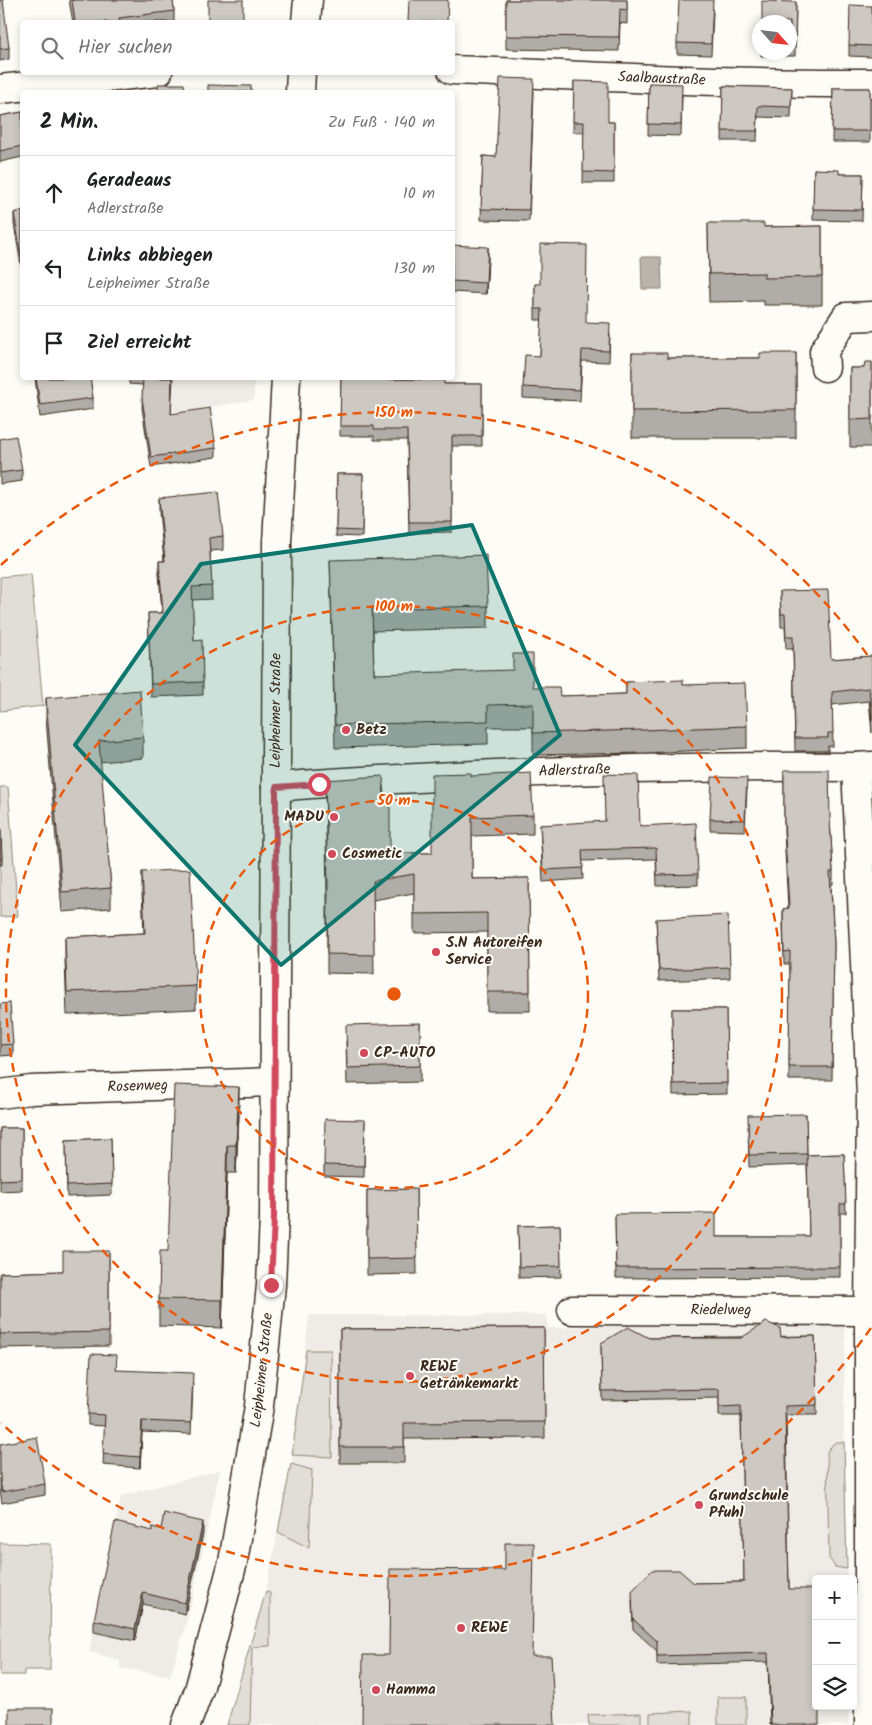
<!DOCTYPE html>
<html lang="de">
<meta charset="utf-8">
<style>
body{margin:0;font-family:Kalam,sans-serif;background:#f6f6f6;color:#202124}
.controls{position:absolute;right:15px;bottom:15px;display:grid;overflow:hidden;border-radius:5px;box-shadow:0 2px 8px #0003}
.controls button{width:45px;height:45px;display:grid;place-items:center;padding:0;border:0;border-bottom:1px solid #e0e0e0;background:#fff;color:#202124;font:25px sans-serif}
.compass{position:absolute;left:752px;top:15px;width:45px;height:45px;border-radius:50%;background:#fff;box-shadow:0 2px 8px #0003;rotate:117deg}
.stop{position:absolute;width:15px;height:15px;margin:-11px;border:4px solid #d1495b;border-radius:50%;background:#fff}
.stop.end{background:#d1495b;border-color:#fff;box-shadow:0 1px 5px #0008}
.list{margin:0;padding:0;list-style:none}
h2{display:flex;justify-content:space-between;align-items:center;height:65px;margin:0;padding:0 20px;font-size:21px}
h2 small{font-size:16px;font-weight:400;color:#757577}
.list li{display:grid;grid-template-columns:32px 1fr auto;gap:15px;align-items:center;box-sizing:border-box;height:75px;padding:0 20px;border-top:1px solid #e0e0e0}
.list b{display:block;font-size:19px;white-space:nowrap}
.list p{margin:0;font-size:16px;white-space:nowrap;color:#757577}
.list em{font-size:16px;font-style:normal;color:#757577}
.icon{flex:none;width:28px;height:28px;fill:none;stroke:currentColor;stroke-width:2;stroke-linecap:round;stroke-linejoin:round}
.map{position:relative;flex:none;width:872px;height:1725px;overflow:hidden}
.search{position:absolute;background:#fff;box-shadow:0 2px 8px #0003;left:20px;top:20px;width:435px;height:55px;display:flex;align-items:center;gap:12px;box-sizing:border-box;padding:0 18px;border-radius:5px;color:#757577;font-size:19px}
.panel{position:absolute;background:#fff;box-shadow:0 2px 8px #0003;left:20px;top:90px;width:435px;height:290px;border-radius:5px}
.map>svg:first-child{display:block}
</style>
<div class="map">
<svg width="872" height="1725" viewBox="0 0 872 1725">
<rect width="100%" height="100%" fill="#fdfcf7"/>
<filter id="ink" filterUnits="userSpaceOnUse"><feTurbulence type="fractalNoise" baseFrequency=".02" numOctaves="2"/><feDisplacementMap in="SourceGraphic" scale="10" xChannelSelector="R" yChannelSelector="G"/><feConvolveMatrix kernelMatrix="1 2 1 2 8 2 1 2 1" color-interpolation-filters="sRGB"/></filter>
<g filter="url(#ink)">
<!-- built -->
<g fill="#efece7">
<polygon points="129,378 254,378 254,400 171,413 143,385 129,384"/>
<polygon points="309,1315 547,1315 548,1328 845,1320 844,1442 847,1579 816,1579 816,1706 849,1706 849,1725 227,1725 266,1591 291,1464"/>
<polygon points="220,1470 188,1618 170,1676 120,1668 120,1660 89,1652 121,1496"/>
</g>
<!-- green -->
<g fill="#e1ded7" stroke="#8e847a">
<polygon points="31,574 43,706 0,711 0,577"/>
<polygon points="0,787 8,787 18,916 0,917"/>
<polygon points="306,1350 331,1350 332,1457 292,1455"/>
<polygon points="836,1442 844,1442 847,1569 835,1567 829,1558 827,1452 832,1445"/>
<polygon points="291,1464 312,1470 309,1548 278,1532"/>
<polygon points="0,1543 51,1544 50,1670 24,1670 24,1675 0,1675"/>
<polygon points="266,1591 270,1593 270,1646 252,1647 250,1725 227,1725"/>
<rect x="718" y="1697" width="28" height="28"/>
<polygon points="692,1711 692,1725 650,1725 650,1713"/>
<polygon points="641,1713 641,1725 589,1725 588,1715"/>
</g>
<!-- water -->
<polygon fill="#bbb4ad" stroke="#887d74" points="641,257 661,257 662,289 642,289"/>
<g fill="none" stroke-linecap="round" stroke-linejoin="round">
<!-- minor casing -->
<g stroke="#3b2a1e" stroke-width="31">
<g id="minor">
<path id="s1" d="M452,70c140,6 280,14 420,13"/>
<polyline points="0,89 158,72"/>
<polyline points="825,367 824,351 846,317 872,316"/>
<polyline points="856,767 871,1095 869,1311 869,1725"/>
<path id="s2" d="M276,787c53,-5 106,-7 159,-10 140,-8 281,-11 421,-10l16,-1"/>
<path id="s3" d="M0,1094l31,-4 243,-8"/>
<path id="s4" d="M572,1310l297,1"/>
</g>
</g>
<!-- secondary casing -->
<g stroke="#3b2a1e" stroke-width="31">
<g id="secondary">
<polyline points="306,22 308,0"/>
<polyline points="300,92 301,72"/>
<path id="s5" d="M186,1725l13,-35 34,-128 26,-156 12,-121 3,-68 3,-675 9,-164"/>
</g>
</g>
<!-- minor -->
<use href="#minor" stroke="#fdfcf7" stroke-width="28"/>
<!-- secondary -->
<use href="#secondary" stroke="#fdfcf7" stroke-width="28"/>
</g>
<!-- wall -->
<g fill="#b0aca7" stroke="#3b2a1e">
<polygon points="0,0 9,48 9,59 0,61"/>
<polygon points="69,0 173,0 174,11 174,22 73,22"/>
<polygon points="506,0 627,0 627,24 620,23 619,51 506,49"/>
<polygon points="796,2 795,56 761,56 761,52 790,52 790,22"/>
<polygon points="872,6 872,57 849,56 849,45"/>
<polygon points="713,12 711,55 677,54 677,43"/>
<polygon points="574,81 608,122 614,122 614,183 583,183 584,132 573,132"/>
<polygon points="649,83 682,95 681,136 648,135"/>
<polygon points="723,86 792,88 791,118 758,117 757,141 722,141"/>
<polygon points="833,88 870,88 870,142 832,142"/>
<polygon points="534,91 529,221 481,220 483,156 496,157"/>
<polygon points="22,112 22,157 0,162 0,116"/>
<polygon points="814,169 839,174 863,174 862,221 813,220"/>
<polygon points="22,211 22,271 14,224 14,213"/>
<polygon points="708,223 764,227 822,226 822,305 764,305 764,301 709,302"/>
<polygon points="452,245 488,258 486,294 452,292"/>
<polygon points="535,284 586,322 610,334 609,362 582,361 580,401 523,398 523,387 540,356 542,320 535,320"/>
<polygon points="632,353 667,358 760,358 796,353 796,438 632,438"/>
<polygon points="872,362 872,447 850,447 850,368 864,368"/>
<polygon points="35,378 90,378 93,398 93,409 40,417"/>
<polygon points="129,378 173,378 171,414 216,448 216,457 151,467 142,408 143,385 129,384"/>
<polygon points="341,378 444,384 482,384 482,446 452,446 452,532 409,533 407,440 374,440 374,436 340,436"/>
<polygon points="0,439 22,470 22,481 0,484"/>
<polygon points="337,474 363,474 362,537 336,536"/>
<polygon points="159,498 223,536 223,550 210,551 212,599 192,600 194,641 203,682 203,695 151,697 148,613 162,613 159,574 159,561 164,561 159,512"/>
<polygon points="330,560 488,606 488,628 373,631 374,674 533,687 560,696 626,694 626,682 683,685 747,726 747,748 644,753 533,755 533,727 488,727 488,744 335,748"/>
<polygon points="780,591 831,659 872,656 872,733 869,701 832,705 833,746 828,746 828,751 795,751 793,649 786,649 785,627 781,627"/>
<polygon points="46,698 143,737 143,758 100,762 111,888 111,908 62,912 46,719"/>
<polygon points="784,770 830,819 833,872 833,884 831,885 834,944 832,1080 789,1080 790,964 784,964 783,922 783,909 788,908 784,832"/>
<polygon points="471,776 533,815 533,834 472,836 472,879 529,878 530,1011 487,1011 487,932 414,933 414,893 373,900 374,974 327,973 327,897 325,780 384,798 390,853 432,853"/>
<polygon points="747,789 745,831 710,830 710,819"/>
<polygon points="540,825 640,826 698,874 698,885 657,886 656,859 582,861 583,879 543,882"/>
<polygon points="0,828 2,859 2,865 0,865"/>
<polygon points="142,872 196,986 196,1009 67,1015 65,960 65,937 144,933 142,894"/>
<polygon points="656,919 730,967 730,978 659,981"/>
<polygon points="0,1004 13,1044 13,1055 0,1056"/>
<polygon points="672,1009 726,1009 727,1094 673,1095"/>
<polygon points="420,1023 420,1082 347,1084 346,1041"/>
<polygon points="806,1114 807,1155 844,1154 846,1213 840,1213 840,1277 616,1278 615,1214 716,1237 776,1237 809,1236 807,1165 749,1167 748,1126"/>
<polygon points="239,1115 236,1173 227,1173 222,1328 159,1326 159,1299 168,1251"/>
<polygon points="365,1120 364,1177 324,1176 324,1165"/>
<polygon points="0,1128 22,1128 22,1190 0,1191"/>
<polygon points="111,1138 112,1195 67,1197 66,1140"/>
<polygon points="416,1189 417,1274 367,1275 367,1190"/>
<polygon points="560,1225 561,1277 519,1278 518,1226"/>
<polygon points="109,1251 109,1346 0,1348 0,1273 63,1271"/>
<polygon points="544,1328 545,1438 404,1439 404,1463 340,1463 340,1329"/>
<polygon points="815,1336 817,1415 786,1415 789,1589 819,1725 770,1725 768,1662 657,1665 657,1651 633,1629 632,1600 694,1583 744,1582 741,1416 719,1416 719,1398 602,1400 601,1343 649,1338"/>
<polygon points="116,1370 193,1384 191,1434 142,1432 140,1468 103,1465 105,1426 88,1425 88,1414"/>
<polygon points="0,1444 45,1484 45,1495 2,1503 0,1490"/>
<polygon points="161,1529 203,1533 185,1614 143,1604 135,1641 94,1632 94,1620 152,1531"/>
</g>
<!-- shaded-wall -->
<g fill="#908c88" stroke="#3b2a1e">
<polygon points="488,247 488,258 486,294 486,283"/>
<polygon points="239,1087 239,1115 236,1173 236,1145"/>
<polygon points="227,1145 227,1173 222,1328 222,1300"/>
<polygon points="142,1421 142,1432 140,1468 140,1457"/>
<polygon points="203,1522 203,1533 185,1614 185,1603"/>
<polygon points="143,1593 143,1604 135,1641 135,1629"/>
</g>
<!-- building -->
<g fill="#cdc8c2" stroke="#3b2a1e">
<polygon points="0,0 3,0 9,48 0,49"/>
<polygon points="72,0 173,0 174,11 119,18 120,22 75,22"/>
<rect x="208" y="0" width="35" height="22"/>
<polygon points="409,0 448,0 447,22 408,22"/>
<polygon points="506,0 627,0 627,10 620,9 619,37 506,36"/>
<polygon points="679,0 713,0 711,44 677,43"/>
<polygon points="762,1 796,2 795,45 790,45 790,22 762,22"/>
<polygon points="850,5 872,6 872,46 849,45"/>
<polygon points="500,78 534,79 529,210 481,209 483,156 496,157"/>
<polygon points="574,81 608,82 608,122 614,122 614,173 583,172 584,122 573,122"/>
<polygon points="649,83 682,84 681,125 648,124"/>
<polygon points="158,84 184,84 185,92 158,92"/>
<polygon points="208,85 251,86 251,92 208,92"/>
<polygon points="723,86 792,88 791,107 758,106 757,131 722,131"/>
<polygon points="833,88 870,88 870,131 832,131"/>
<polygon points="22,112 22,146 0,151 0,116"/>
<polygon points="814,169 839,170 839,174 863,174 862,210 813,209"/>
<polygon points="22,211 22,260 14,213"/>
<polygon points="708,223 764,223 764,227 822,226 822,277 764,278 764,273 709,274"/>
<polygon points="540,244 587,245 586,322 610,323 609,351 582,350 580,390 523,387 525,355 540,356 542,309 535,309 535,284 540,284"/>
<polygon points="452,245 488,247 486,283 452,281"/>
<polygon points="632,353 667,353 667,358 760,358 760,353 796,353 796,410 632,411"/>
<polygon points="865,362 872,362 872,419 850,420 850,368 864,368"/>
<polygon points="36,378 90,378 93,398 40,405"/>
<polygon points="143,378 172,378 171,414 210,408 216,448 151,457 142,398"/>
<polygon points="341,378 367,378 367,379 444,380 444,384 482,384 482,436 452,436 452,522 409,522 407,430 374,430 374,426 340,426"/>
<polygon points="16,436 22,470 0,473 0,439"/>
<polygon points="337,474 363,474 362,531 336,530"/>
<polygon points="218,492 223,536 209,538 212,586 192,587 194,641 202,640 203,682 151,684 148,613 163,613 159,561 165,561 159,498"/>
<polygon points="486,555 488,606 372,609 374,674 513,670 513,654 533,654 533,687 559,687 560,696 626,694 626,682 683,680 683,685 745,683 747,726 644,730 533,733 533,704 488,705 488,721 335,725 330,560"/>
<polygon points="828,590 831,659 872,656 872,720 869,688 832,692 833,733 828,733 828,738 795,738 793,636 786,636 785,614 781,614 780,591"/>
<polygon points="140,690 143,737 99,741 111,888 62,892 46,698"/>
<polygon points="784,770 829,770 830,819 833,872 830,872 834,944 832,1067 789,1067 790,951 784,952 783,909 789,908 784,820"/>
<polygon points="471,773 471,776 531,773 533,815 472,817 472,879 529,878 530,992 487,992 487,913 414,914 414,874 373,881 374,955 327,954 328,886 325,780 383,776 384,798 390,797 390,853 432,853 432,774"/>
<polygon points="604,774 638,775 640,826 696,823 698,874 657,875 656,848 582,850 583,868 543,870 540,825 605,821"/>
<polygon points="712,777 747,778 745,820 710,819"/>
<polygon points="0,828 1,828 2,859 0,859"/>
<polygon points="190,869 196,986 67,992 65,937 145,933 142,872"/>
<polygon points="728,915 730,967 659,970 656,919"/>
<polygon points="10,1003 13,1044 0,1045 0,1004"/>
<polygon points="672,1009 726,1009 727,1083 673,1084"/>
<polygon points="420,1023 420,1066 347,1068 346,1025"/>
<polygon points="174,1085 239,1087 236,1145 227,1145 222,1300 159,1299 160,1251 168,1251"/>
<polygon points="806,1114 807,1154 749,1155 748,1115"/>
<polygon points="325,1119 365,1120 364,1166 324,1165"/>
<polygon points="0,1128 22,1128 22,1179 0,1180"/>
<polygon points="111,1138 112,1184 67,1186 66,1140"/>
<polygon points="844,1154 846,1204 840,1204 840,1267 616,1268 615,1214 716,1213 716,1237 776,1237 776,1236 809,1236 807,1155"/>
<polygon points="416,1189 417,1258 367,1259 367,1190"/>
<polygon points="560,1225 561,1266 519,1267 518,1226"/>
<polygon points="63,1251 109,1251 109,1332 0,1334 0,1273 63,1271"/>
<polygon points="766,1322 780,1328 781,1337 815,1336 817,1405 785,1406 789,1589 816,1589 816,1706 819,1706 819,1725 771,1725 768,1653 657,1656 657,1641 633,1619 632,1591 652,1570 679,1570 694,1583 744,1582 741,1406 719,1407 719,1389 602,1391 601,1343 628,1327 649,1338 741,1338"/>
<polygon points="544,1328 545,1422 404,1423 404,1447 340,1447 340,1329"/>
<polygon points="91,1354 117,1355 116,1370 193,1373 191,1423 142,1421 140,1457 103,1454 105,1415 88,1414"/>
<polygon points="37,1437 45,1484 2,1492 0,1479 0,1444"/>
<polygon points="164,1513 203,1522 185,1603 143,1593 135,1629 94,1620 115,1522 152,1531 152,1527 161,1529"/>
<polygon points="505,1543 534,1543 532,1656 551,1656 555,1725 362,1725 363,1655 389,1655 390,1569 505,1570"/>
<rect x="9" y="1708" width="44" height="17"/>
</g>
</g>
<g fill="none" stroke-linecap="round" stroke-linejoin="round" filter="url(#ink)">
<!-- route -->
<polyline stroke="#d1495b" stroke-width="6" points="271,1285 274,1217 276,787 319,784"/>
</g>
<!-- marked area -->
<path fill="#0f766e" fill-opacity="0.2" stroke="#0f766e" stroke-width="4" stroke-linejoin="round" d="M472,525l88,210 -279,230 -206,-220 126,-181z"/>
<!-- distance rings -->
<g fill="none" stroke="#e8590c" stroke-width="2.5" stroke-dasharray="9 6">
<circle cx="394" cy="994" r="194"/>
<circle cx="394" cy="994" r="388"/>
<path d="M871 1328A582 582 0 0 1 1 1423M1 565A582 582 0 0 1 871 660"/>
</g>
<!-- markers -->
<g fill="#d1495b" stroke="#fdfcf7" stroke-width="2">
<circle cx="346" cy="730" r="5"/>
<circle cx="334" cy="817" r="5"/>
<circle cx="332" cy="854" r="5"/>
<circle cx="436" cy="952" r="5"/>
<circle cx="364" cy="1053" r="5"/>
<circle cx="410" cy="1376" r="5"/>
<circle cx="699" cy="1505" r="5"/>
<circle cx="461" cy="1628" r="5"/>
<circle cx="376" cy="1690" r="5"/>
</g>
<g text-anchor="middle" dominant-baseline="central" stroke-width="4" stroke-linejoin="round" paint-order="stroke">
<!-- street labels -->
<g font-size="15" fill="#3b2a1e" stroke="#fdfcf7">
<text stroke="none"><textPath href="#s1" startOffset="210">Saalbaustraße</textPath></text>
<text stroke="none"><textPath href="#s5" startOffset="1024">Leipheimer Straße</textPath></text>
<text stroke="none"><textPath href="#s2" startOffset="299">Adlerstraße</textPath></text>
<text stroke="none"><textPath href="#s3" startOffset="138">Rosenweg</textPath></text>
<text stroke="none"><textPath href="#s4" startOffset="149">Riedelweg</textPath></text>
<text stroke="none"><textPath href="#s5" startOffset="364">Leipheimer Straße</textPath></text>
</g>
<!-- poi labels -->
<g font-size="15" font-weight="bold" fill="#3b2a1e" stroke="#fdfcf7" text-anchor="start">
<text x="356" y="730">Betz</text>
<text x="324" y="817" text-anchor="end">MADU</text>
<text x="342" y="854">Cosmetic</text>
<text x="446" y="943">S.N Autoreifen<tspan x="446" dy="17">Service</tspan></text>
<text x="374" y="1053">CP-AUTO</text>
<text x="420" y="1367">REWE<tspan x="420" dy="17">Getränkemarkt</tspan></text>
<text x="709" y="1496">Grundschule<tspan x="709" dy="17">Pfuhl</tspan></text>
<text x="471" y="1628">REWE</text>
<text x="386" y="1690">Hamma</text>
</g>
</g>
<circle cx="394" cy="994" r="8" fill="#e8590c" stroke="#fdfcf7" stroke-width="2.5"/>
<g font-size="15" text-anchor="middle" font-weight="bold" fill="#e8590c" stroke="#fdfcf7" stroke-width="4" stroke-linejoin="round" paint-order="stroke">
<text x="394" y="417">150 m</text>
<text x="394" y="611">100 m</text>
<text x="394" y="805">50 m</text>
</g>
</svg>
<div class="controls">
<button>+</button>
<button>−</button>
<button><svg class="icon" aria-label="layers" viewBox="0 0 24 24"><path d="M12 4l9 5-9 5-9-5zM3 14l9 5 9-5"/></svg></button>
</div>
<svg class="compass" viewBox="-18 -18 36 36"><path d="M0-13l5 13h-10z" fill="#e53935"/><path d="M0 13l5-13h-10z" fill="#757577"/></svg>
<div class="stop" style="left:319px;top:784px"></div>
<div class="stop end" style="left:271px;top:1285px"></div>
<div class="search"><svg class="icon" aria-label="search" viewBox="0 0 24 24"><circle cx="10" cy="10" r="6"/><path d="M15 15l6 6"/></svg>Hier suchen</div>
<section class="panel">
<h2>2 Min.<small>Zu Fuß · 140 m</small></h2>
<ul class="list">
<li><svg class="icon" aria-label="ahead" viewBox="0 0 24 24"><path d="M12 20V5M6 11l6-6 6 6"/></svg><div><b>Geradeaus</b><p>Adlerstraße</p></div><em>10 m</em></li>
<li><svg class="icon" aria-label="left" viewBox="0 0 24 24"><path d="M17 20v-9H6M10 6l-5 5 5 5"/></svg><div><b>Links abbiegen</b><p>Leipheimer Straße</p></div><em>130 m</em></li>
<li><svg class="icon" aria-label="arrive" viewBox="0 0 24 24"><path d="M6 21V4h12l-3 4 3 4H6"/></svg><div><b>Ziel erreicht</b></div></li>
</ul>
</section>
</div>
